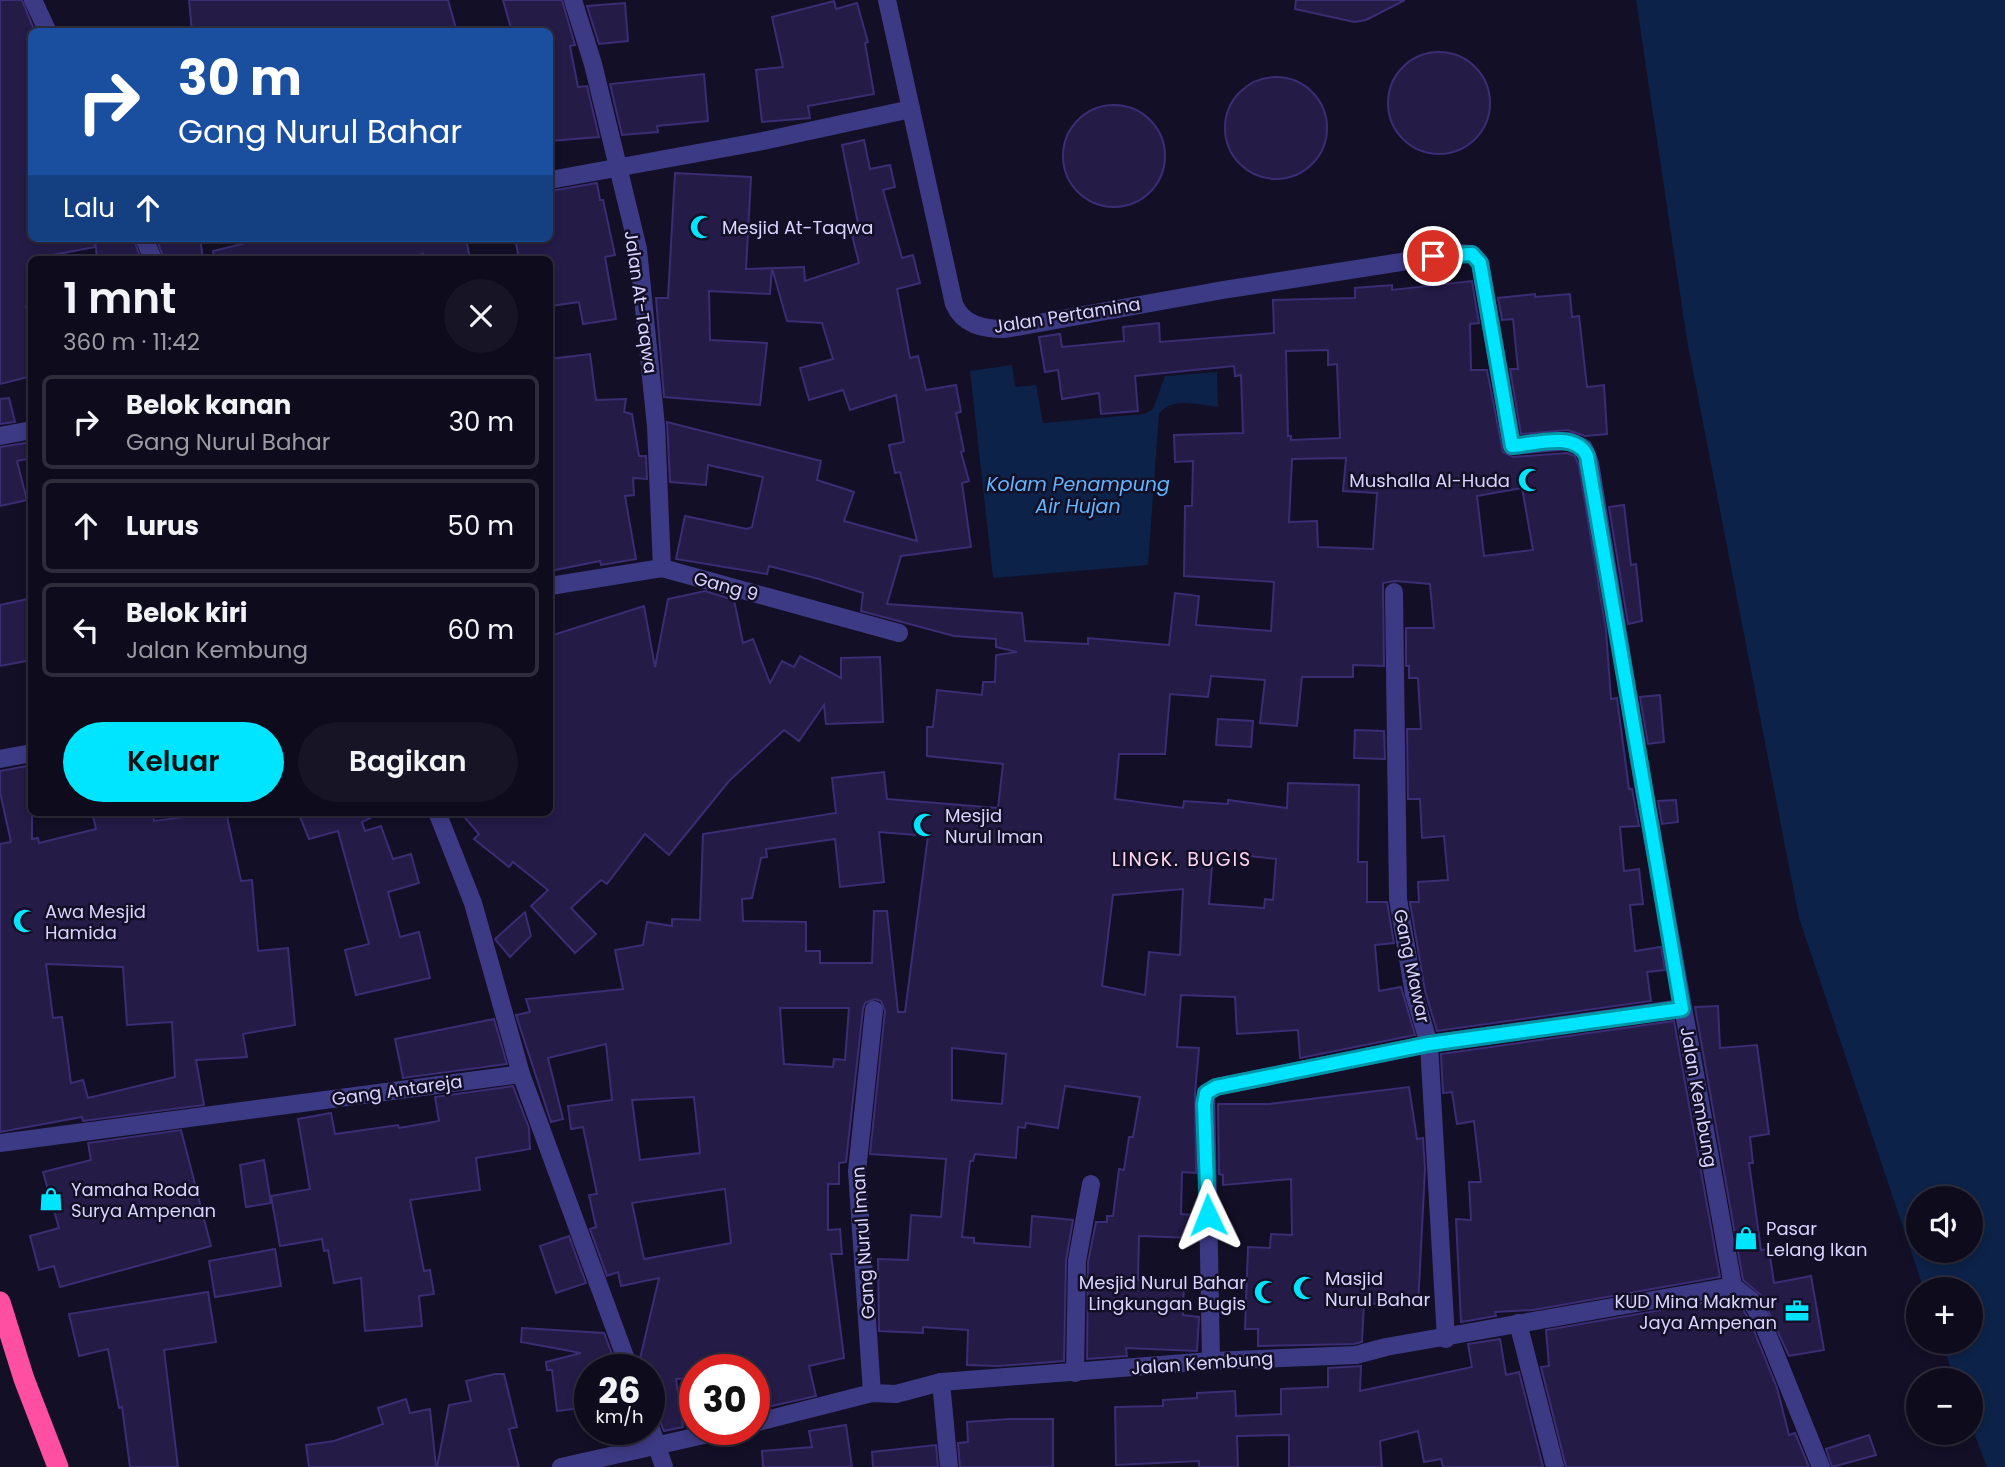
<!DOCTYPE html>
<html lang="id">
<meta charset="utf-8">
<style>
body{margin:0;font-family:Poppins,sans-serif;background:#171425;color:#f1f3f6;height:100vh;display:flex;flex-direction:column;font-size:26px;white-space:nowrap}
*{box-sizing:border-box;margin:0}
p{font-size:23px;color:#9b9ba3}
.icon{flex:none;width:38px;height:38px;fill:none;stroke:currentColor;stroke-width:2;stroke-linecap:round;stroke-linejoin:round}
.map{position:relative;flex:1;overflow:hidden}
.side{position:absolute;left:28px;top:256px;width:525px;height:560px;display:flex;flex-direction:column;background:#0e0b1c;border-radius:10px;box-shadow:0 4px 10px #0003,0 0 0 2px #2e2b3b}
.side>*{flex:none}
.guide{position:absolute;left:28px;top:28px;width:525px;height:214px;border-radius:10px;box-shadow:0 4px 10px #0003,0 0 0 2px #2e2b3b;background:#1a4fa0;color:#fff;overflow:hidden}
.buttons{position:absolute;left:1906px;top:1186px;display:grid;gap:14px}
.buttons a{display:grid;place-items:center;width:77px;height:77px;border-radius:50%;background:#0e0b1c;box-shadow:0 4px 10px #0003,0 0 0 2px #2e2b3b;font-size:35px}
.speed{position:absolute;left:574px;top:1354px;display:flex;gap:14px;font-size:35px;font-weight:700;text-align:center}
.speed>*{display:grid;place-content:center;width:91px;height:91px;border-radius:50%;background:#0e0b1c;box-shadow:0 4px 10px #0003,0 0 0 2px #2e2b3b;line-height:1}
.speed small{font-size:18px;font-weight:400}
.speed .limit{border:10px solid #d22;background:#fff;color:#111}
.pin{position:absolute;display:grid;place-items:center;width:60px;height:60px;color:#fff;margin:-30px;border:4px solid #fff;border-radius:50%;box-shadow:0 2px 7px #0007}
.me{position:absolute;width:77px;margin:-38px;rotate:358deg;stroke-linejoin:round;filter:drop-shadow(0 0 5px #0008)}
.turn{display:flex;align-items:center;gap:24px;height:147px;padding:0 35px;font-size:32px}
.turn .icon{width:91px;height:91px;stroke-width:2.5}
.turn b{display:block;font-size:49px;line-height:60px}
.then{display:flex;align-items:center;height:66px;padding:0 35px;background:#0003;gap:14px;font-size:26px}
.round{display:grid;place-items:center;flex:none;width:74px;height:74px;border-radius:37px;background:#171425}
.headline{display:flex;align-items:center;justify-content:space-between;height:119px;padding:0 35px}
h1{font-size:42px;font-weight:600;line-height:52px}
.action{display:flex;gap:14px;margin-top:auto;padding:14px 35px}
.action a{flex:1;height:80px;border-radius:42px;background:#00e5ff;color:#111;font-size:28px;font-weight:600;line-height:80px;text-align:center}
.action a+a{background:#171425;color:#f1f3f6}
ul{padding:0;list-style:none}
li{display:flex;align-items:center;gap:21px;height:94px;margin:0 14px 10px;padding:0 21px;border:4px solid #2e2b3b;border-radius:10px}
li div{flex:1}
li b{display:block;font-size:26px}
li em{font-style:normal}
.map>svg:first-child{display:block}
</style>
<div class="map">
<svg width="2005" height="1467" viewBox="0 0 2005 1467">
<rect width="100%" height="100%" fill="#130f26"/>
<!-- water -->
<g fill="#0c2248" fill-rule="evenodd">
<path d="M1636,0H2005V1467H1987L1971,1425L1970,1381H1955L1942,1342H1970V1290H1924L1799,918L1687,340ZM1918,1199H1970V1251H1918Z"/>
<path d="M1012,365L1015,387L1036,385L1043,423L1144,414L1153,409L1165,376L1217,372L1218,407C1199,405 1171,396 1159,414L1148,565L993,578L970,371Z"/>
</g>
<!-- building -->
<g fill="#241b47" stroke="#3b2d73" stroke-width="2" fill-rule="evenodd">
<polygon points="0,0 22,0 35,32 32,32 32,238 94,238 95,247 32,259 32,304 26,306 32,332 32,376 0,384"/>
<polygon points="189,0 448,0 457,32 192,32"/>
<polygon points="503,0 562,0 575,45 570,46 578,87 587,86 599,137 550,141 550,32 512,32"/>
<polygon points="1296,0 1405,0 1366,20 1354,22 1295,9"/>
<polygon points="834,1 836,9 857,3 868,42 865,43 874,94 808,106 810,118 762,122 756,70 783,67 772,17"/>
<polygon points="625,3 628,41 599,44 587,6"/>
<circle cx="1439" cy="103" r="51"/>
<polygon points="704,74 708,121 657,126 658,132 622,135 610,84"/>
<circle cx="1276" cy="128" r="51"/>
<circle cx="1114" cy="156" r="51"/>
<path d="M864,140L870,169L890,165L895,187L883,190L902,258L913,255L920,283L897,289L910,358L918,356L926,390L956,385L961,412L956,413L964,451L961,452L969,481L962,483L971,547L901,556L887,604L1022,613L1025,641L1088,644V638L1169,645L1175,593L1199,596L1196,625L1271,631L1274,582L1184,576L1185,506H1192L1193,461L1175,462L1174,435L1243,433L1241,375L1235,376L1234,366L1135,376L1138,411L1101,414L1099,393L1062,399L1058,370L1045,372L1039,337L1060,334L1062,347L1124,341L1123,327L1159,323L1160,342L1274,333L1273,300L1355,298V288L1392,285V290L1472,281L1479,323L1470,324L1471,370H1487L1503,452L1513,457L1567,453L1575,456L1579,466L1606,630L1611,699L1617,698L1629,789H1632L1639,826L1620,827L1624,871L1639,869L1643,904L1630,905L1635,951L1661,947L1665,970L1647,972L1651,1001L1437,1031L1425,991L1410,902H1419L1418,882L1448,880L1444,836L1422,838L1420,799H1408L1407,729H1421L1418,678H1409V666H1406V628H1434L1430,584L1395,581L1383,583L1384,666L1353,665V677H1302L1297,726L1260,723L1265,680L1211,676L1208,697L1170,694L1165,754H1119L1115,799L1183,808L1184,801L1228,804V800L1287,808L1288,783L1359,785L1358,862H1367V902H1387L1394,943L1375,945L1379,991L1401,987L1415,1035L1300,1058L1298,1030L1237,1034L1235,997L1181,995L1177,1047L1199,1048L1195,1093L1196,1173L1182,1172L1181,1214L1194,1215L1193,1238L1139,1236L1138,1280L1184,1282L1183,1315L1199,1317L1197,1351L1126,1348L1127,1356L1087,1359L1088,1262L1096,1222H1107V1216H1113L1119,1169L1124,1170L1129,1137H1133L1140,1097L1065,1086L1058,1128L1026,1123L1025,1128L1018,1127L1016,1158L975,1154L973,1161H970L962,1237L974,1238V1243L1030,1247L1032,1216L1073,1220L1066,1261L1064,1361L998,1366L967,1365L968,1330L923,1327V1333L879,1331L878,1259L908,1260L911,1215L941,1217L946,1159L870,1154L885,1011L881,1001L875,999L865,1003L863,1009L846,1162L839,1163V1184H828V1230L840,1229L842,1254H831L844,1358L809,1366L816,1396L754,1410V1370H695V1378L676,1379L683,1427L664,1431L657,1415L649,1412V1370H641L639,1363L659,1278L621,1286L618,1272L607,1276L590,1229L596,1227L589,1195L597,1194L583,1127L571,1129L568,1106L612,1100L606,1044L548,1058L563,1119L551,1122L516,1015L530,1012L526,999L623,989L615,950L643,945L647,922L672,926V919L700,920L703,834L836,813L832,778L884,772L887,799L998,808L1003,764L927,756V727H933L937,690L982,695L983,682H995L996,655L1017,652L996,647V639L954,636L861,611L863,593L819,579L769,566L767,574L676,559L685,516L747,529L752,527L763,477L708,465L706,485L670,482L667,422L821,461L817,480L854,492L844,521L917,541L900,472L895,473L889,445L904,442L896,395L850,410L843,390L809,400L800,368L833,359L822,323L787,321L772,268L770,294L709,291L710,340L767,343L760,405L664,397L656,298H668L675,173L751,177L746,269L804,267L805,281L859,263L852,235L860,233L842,145ZM1328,350V365L1337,364L1340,438L1291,440V436H1288L1286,351ZM1346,458L1343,491L1377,493L1373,549L1318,547L1317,521L1289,522L1292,459ZM1522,488L1533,550L1484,556L1477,496ZM879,832L928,836L905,1012H898L887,911H874L872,963H820V951H806V922L743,921L742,899L752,898L761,858L767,857L766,849L835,839L840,887L884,882ZM1213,852L1276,859L1273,900L1265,899L1264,908L1209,904ZM1183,889L1180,955L1149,952L1145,995L1102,986L1113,895ZM780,1008H849L845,1060L834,1059L833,1067L784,1064ZM952,1048L1006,1054L1002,1104L952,1100ZM694,1097L700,1153L640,1160L632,1100ZM725,1189L731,1243L644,1259L632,1203Z"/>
<polygon points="597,183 600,200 603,200 615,255 605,257 616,319 583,324 579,302 550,306 550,259 519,259 515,238 550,238 550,191"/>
<polygon points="95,238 133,238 141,259 97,259"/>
<polygon points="156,238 200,238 203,259 164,259"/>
<polygon points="266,238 466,238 470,259 424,259 423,254 400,259 214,259 213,251"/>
<polygon points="1535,294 1535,297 1570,294 1572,317 1579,316 1587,387 1604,385 1607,434 1585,436 1568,430 1521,434 1510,369 1518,369 1513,319 1502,320 1498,298"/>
<polygon points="590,354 596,400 626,399 624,412 632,414 639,456 646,456 647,479 633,478 634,495 625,496 636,559 601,565 600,561 550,571 550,359"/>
<polygon points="9,398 15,422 0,424 0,399"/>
<polygon points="32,442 32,458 17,461 27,500 0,506 0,447"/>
<polygon points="1624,505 1631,565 1636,564 1642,621 1628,624 1609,507"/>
<polygon points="705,591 734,600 743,643 753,639 770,683 782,661 794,667 800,656 841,678 841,658 880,657 883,722 826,724 824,705 799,741 784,730 729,781 669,855 645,834 607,884 601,880 571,908 596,934 575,953 531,906 548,890 513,862 509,867 474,839 479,834 460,812 550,812 550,636 644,606 655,667 668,599"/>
<polygon points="32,598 32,660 0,666 0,605"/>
<polygon points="1660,695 1664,742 1648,744 1640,697"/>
<polygon points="1218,719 1253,721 1251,747 1216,745"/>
<polygon points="1355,730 1384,731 1385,759 1354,758"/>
<path d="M32,765V839L38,838L39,843L96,829L92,812H153L154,821L226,812L241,881L252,880L258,951L288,948L295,1025L243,1034L247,1057L196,1060L204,1105L83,1121L82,1117L0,1132V844L11,842L0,792V771ZM46,964L123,967L127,1025L172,1022L175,1077L88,1098L83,1080L71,1083L62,1017L53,1018Z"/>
<polygon points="1676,800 1678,822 1662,824 1658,801"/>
<polygon points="298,812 383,812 362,822 365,831 381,826 393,859 411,854 419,883 388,892 400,937 419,932 430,978 356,995 345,950 369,944 338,831 309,839"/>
<polygon points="525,912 531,936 510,957 495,939"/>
<polygon points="1718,1006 1720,1048 1757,1045 1769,1134 1750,1137 1753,1163 1749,1163 1761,1250 1769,1249 1774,1283 1811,1276 1824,1350 1789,1356 1761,1295 1743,1280 1695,1007"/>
<polygon points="494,1019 507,1064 403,1078 395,1039"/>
<polygon points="1674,1021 1720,1277 1533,1310 1495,1312 1496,1316 1461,1322 1456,1219 1471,1220 1469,1182 1481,1182 1474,1121 1457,1124 1452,1092 1443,1093 1441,1054"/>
<polygon points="513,1086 529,1128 530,1149 476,1158 480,1190 410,1200 424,1271 430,1270 434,1294 419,1296 422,1326 365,1331 361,1278 334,1283 328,1250 324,1251 322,1239 280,1246 271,1196 310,1189 298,1119 331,1113 335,1134 398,1125 399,1128 439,1121 435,1097"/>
<polygon points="1409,1087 1417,1139 1423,1138 1425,1169 1418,1306 1364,1303 1362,1342 1354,1344 1258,1346 1258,1329 1245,1329 1248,1247 1270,1248 1271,1234 1292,1235 1291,1179 1223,1185 1223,1175 1219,1174 1218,1104 1269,1104"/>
<polygon points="181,1130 211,1246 60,1287 54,1266 39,1270 30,1236 59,1228 43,1172 91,1160 88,1143"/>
<polygon points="264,1160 271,1203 246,1207 240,1165"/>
<polygon points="569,1236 586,1283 556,1293 540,1246"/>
<polygon points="275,1249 281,1286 215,1297 209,1261"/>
<polygon points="208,1292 216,1342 164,1350 178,1467 130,1467 122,1407 119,1408 108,1349 79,1356 69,1314"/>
<polygon points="1730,1298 1742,1307 1752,1326 1777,1388 1789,1435 1795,1433 1809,1467 1566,1467 1541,1367 1549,1366 1546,1330"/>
<polygon points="522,1328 604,1333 618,1370 590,1370 590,1407 557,1411 552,1370 547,1370 546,1362 581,1353 521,1342"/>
<polygon points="1500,1339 1506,1375 1519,1372 1543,1467 1443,1467 1441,1459 1424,1462 1418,1431 1380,1441 1382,1467 1289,1467 1289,1435 1237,1436 1238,1467 1199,1467 1199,1461 1116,1465 1115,1407 1163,1406 1163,1400 1197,1398 1197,1393 1235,1391 1236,1416 1281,1414 1281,1389 1328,1387 1328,1368 1361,1366 1360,1391 1472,1367 1468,1344"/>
<polygon points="495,1374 504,1374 517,1427 509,1429 519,1467 437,1467 449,1405 471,1401 466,1381"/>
<polygon points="406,1399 410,1413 430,1409 436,1467 309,1467 306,1445 334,1441 383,1424 378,1408"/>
<polygon points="1009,1419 1053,1419 1053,1467 960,1467 958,1443 968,1442 967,1422"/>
<polygon points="846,1425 852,1467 763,1467 762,1451 812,1447 809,1431"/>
<polygon points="1869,1435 1876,1455 1832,1467 1826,1449"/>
<polygon points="936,1445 938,1467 873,1467 872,1452"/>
</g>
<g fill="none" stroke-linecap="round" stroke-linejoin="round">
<!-- minor -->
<g stroke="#3d3a85" stroke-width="18">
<polyline points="33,0 48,32"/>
<polyline points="573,0 593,64 638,249 656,426 662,568"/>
<path d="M887,0L954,304C963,325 983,329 1005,329L1223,290L1458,253L1472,254L1480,263L1512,446L1569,441L1584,448L1590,463L1643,784L1733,1286L1751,1300L1762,1321L1821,1467"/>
<polyline points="550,180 763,141 911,109"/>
<polyline points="144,238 153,259"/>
<polyline points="0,436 32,430"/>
<polyline points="550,586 662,568 899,633"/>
<polyline points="1394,592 1398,899 1414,994 1429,1044 1446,1339"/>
<polyline points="0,759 32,753"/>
<polyline points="437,812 473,903 521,1074 630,1370"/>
<polyline points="0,1143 521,1074"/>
<polyline points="1518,1323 1555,1467"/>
<polyline points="1211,1361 1206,1093 1216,1087 1429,1044 1682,1008"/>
<polyline points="1075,1373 1077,1261 1091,1184"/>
<polyline points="941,1382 949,1467"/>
<polyline points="872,1393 857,1171 874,1010"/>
<polyline points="649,1423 664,1467"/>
<polyline points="754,1423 872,1393 896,1394 941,1382 1211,1361 1356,1355 1386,1347 1733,1286"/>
<polyline points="561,1467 726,1430"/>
</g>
<!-- highway -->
<polyline stroke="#ff4fa3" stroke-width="21" points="0,1302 24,1379 58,1467"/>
</g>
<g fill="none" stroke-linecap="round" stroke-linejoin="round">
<!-- route casing -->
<g stroke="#0095a6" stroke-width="18">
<path id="route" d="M1208,1215L1204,1104L1206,1093L1216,1087L1429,1044L1682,1009L1587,456C1576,431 1534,444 1512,446L1480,263L1472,254L1433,256"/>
</g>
<!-- route -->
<use href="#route" stroke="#00e5ff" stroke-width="12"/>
</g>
<!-- icons -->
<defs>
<g id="mosque-bare" transform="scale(1.89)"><path d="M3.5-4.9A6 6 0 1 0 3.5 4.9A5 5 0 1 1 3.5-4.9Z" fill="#00e5ff" stroke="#130f26" stroke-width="2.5" paint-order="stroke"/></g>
<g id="shop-bare" transform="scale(1.89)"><path d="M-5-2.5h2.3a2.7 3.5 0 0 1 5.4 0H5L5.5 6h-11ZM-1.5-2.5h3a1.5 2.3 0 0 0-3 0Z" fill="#00e5ff" stroke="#130f26" stroke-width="2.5" paint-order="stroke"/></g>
<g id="office-bare" transform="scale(1.89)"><path d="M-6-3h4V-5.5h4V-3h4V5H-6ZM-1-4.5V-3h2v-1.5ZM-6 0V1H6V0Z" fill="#00e5ff" stroke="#130f26" stroke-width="2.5" paint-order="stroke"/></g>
</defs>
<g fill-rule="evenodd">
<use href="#mosque-bare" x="702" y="227"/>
<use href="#mosque-bare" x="1530" y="480"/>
<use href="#mosque-bare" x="925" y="825"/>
<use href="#mosque-bare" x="25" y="921"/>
<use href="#shop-bare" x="51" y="1199"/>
<use href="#shop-bare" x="1746" y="1238"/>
<use href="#mosque-bare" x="1305" y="1288"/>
<use href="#mosque-bare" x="1266" y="1292"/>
<use href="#office-bare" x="1797" y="1311"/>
</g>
<g text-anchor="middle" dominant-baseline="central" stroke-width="5" stroke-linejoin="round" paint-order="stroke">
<!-- poi labels -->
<g font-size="18" fill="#d9d4ff" stroke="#130f26" text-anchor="start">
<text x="722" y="227">Mesjid At-Taqwa</text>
<text x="1510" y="480" text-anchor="end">Mushalla Al-Huda</text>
<text x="945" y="815">Mesjid<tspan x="945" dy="21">Nurul Iman</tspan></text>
<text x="45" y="911">Awa Mesjid<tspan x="45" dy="21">Hamida</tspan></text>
<text x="71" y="1189">Yamaha Roda<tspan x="71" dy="21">Surya Ampenan</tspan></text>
<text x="1766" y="1228">Pasar<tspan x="1766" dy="21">Lelang Ikan</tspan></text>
<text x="1325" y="1278">Masjid<tspan x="1325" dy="21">Nurul Bahar</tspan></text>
<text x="1246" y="1282" text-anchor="end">Mesjid Nurul Bahar<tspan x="1246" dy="21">Lingkungan Bugis</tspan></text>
<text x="1777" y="1301" text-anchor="end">KUD Mina Makmur<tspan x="1777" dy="21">Jaya Ampenan</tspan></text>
</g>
<!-- street labels -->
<g font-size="18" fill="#d9d4ff" stroke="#130f26">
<text transform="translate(641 302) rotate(82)">Jalan At-Taqwa</text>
<text transform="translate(1067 315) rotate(-9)">Jalan Pertamina</text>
<text transform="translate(726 586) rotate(15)">Gang 9</text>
<text transform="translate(1412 966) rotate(78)">Gang Mawar</text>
<text transform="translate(397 1090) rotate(-8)">Gang Antareja</text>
<text transform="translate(1699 1097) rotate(80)">Jalan Kembung</text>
<text transform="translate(863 1243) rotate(-94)">Gang Nurul Iman</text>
<text transform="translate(1202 1363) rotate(-4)">Jalan Kembung</text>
</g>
<!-- water labels -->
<g font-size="19" font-style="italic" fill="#62b6ff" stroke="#130f26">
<text x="1078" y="484">Kolam Penampung<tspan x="1078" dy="22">Air Hujan</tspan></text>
</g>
<!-- neighbourhood labels -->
<g font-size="19" letter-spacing="2" fill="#ffd6f0" stroke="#130f26">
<text x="1182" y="859">LINGK. BUGIS</text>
</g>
</g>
</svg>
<div class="buttons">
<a><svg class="icon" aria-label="sound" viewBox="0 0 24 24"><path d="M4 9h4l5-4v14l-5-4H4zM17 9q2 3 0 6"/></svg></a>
<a>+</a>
<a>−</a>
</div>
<div class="speed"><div>26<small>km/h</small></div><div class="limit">30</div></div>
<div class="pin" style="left:1433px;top:256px;background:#d93025"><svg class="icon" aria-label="arrive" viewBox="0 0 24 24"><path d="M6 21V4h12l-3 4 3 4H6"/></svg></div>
<svg class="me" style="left:1208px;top:1215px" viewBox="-20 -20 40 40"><path d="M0-17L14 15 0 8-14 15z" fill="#00e5ff" stroke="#fff" stroke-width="4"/></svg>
<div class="guide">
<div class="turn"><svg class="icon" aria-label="right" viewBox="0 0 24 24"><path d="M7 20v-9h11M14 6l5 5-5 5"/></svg><div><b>30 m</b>Gang Nurul Bahar</div></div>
<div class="then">Lalu<svg class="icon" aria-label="ahead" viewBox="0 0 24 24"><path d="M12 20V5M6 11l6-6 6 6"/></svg></div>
</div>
<section class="side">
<div class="headline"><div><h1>1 mnt</h1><p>360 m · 11:42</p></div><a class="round"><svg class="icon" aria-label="close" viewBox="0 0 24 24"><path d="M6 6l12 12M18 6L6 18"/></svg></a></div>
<ul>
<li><svg class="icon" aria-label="right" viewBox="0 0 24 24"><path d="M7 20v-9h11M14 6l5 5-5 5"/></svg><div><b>Belok kanan</b><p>Gang Nurul Bahar</p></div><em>30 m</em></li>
<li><svg class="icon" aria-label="ahead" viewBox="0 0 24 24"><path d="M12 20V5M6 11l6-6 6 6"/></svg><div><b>Lurus</b></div><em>50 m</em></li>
<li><svg class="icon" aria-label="left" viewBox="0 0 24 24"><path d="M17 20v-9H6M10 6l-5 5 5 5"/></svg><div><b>Belok kiri</b><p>Jalan Kembung</p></div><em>60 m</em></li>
</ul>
<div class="action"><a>Keluar</a><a>Bagikan</a></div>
</section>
</div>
